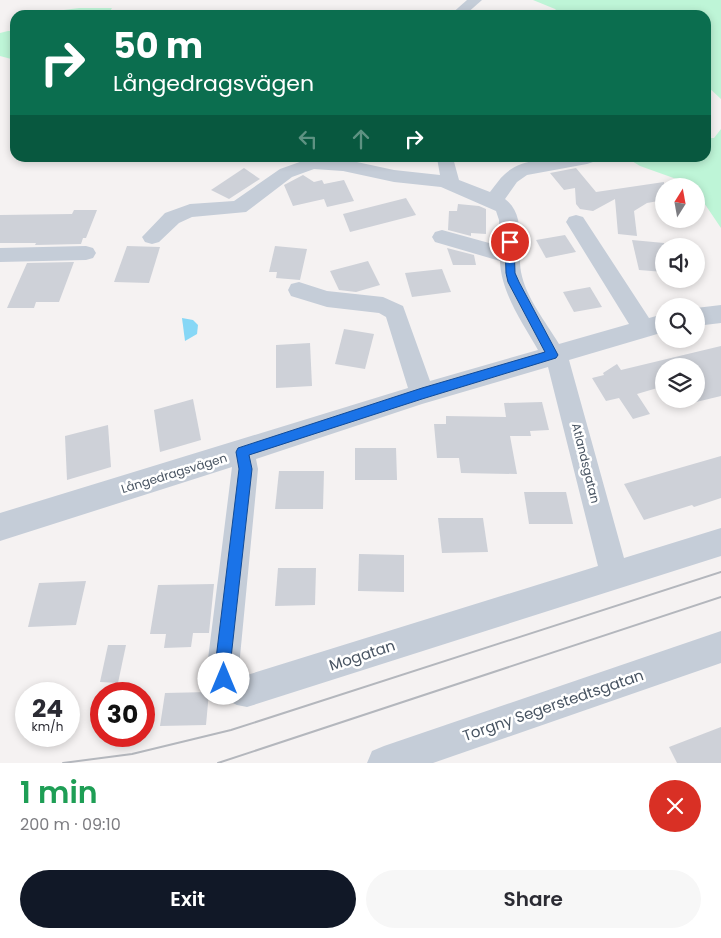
<!DOCTYPE html>
<meta charset="utf-8">
<style>
body{margin:0;font-family:Poppins,sans-serif;background:#f7f7f7;color:#2b2b33;height:100vh;display:flex;flex-direction:column;font-size:19px;white-space:nowrap}
*{box-sizing:border-box;margin:0}
p{font-size:16px;color:#7c7c81}
.icon{flex:none;width:28px;height:28px;fill:none;stroke:currentColor;stroke-width:2;stroke-linecap:round;stroke-linejoin:round}
.map{position:relative;height:763px;overflow:hidden}
.panel{display:flex;flex-direction:column;background:#fff;flex:1}
.panel>*{flex:none}
.banner{position:absolute;left:10px;top:10px;width:701px;height:152px;border-radius:15px;box-shadow:0 2px 8px #0003;background:#0b6e4f;color:#fff;overflow:hidden}
.needle{width:32px;rotate:11deg}
.buttons{position:absolute;left:655px;top:178px;display:grid;gap:10px}
.buttons a{display:grid;place-items:center;width:50px;height:50px;border-radius:50%;background:#fff;box-shadow:0 2px 8px #0003;font-size:25px}
.speed{position:absolute;left:15px;top:682px;display:flex;gap:10px;font-size:25px;font-weight:700;text-align:center}
.speed>*{display:grid;place-content:center;width:65px;height:65px;border-radius:50%;background:#fff;box-shadow:0 2px 8px #0003;line-height:1}
.speed small{font-size:12px;font-weight:400}
.speed .limit{border:8px solid #d22;background:#fff;color:#111}
.pin{position:absolute;display:grid;place-items:center;width:42px;height:42px;color:#fff;margin:-21px;border:2px solid #fff;border-radius:50%;box-shadow:0 1px 5px #0007}
.me{position:absolute;width:55px;margin:-28px;rotate:0deg;stroke-linejoin:round;filter:drop-shadow(0 0 4px #0008)}
.turn{display:flex;align-items:center;gap:18px;height:105px;padding:0 20px;font-size:22px}
.turn .icon{width:65px;height:65px;stroke-width:2.5}
.turn b{display:block;font-size:35px;line-height:42px}
.lanes{display:flex;align-items:center;height:48px;padding:0 20px;background:#0003;justify-content:center;gap:25px;direction:ltr}
.lanes .off{opacity:.35}
.round{display:grid;place-items:center;flex:none;width:52px;height:52px;border-radius:26px;background:#f7f7f7}
.headline{display:flex;align-items:center;justify-content:space-between;height:85px;padding:0 20px}
h1{font-size:30px;font-weight:600;line-height:38px;color:#1e9e55}
.button{display:flex;gap:10px;margin-top:auto;padding:10px 20px}
.button a{flex:1;height:58px;border-radius:30px;background:#111827;color:#fff;font-size:20px;font-weight:600;line-height:58px;text-align:center}
.button a+a{background:#f7f7f7;color:#2b2b33}
.map>svg:first-child{display:block}
</style>
<div class="map">
<svg width="721" height="763" viewBox="0 0 721 763">
<rect width="100%" height="100%" fill="#f5f2f2"/>
<!-- green -->
<g fill="#bef5d7">
<polygon points="533,0 721,0 721,99 706,85 706,15 561,15 555,9"/>
<polygon points="79,8 112,8 109,13 48,15 64,10"/>
<polygon points="8,31 15,31 15,60 0,56 0,33"/>
<polygon points="721,129 721,228 696,191 696,186 640,166 627,158 706,158 706,138 714,138"/>
</g>
<!-- water -->
<polygon fill="#87d7f6" points="182,318 193,320 198,325 197,334 185,341"/>
<!-- building -->
<g fill="#ced1d8">
<polygon points="244,168 260,179 229,199 211,190"/>
<polygon points="576,168 596,192 664,182 664,200 647,203 634,211 637,236 618,234 615,199 593,211 580,209 576,204 575,188 564,190 550,173"/>
<polygon points="303,175 314,182 322,180 324,184 344,180 354,201 327,207 324,199 293,206 284,185"/>
<polygon points="406,198 416,215 350,232 343,214"/>
<polygon points="458,204 479,206 486,209 486,234 471,233 471,236 448,230 449,211 457,211"/>
<polygon points="74,210 97,210 86,238 83,238 81,244 35,245 36,243 0,243 0,215 72,214"/>
<polygon points="565,235 576,252 546,258 536,240"/>
<polygon points="632,240 664,243 664,272 639,270"/>
<polygon points="127,246 160,247 149,283 114,282"/>
<polygon points="275,246 307,249 300,280 276,278 277,272 269,272"/>
<polygon points="447,248 474,255 476,265 453,265"/>
<polygon points="368,261 380,285 356,292 339,290 330,271"/>
<polygon points="74,262 59,302 36,302 34,308 7,308 27,263"/>
<polygon points="442,269 451,292 412,297 405,273"/>
<polygon points="590,287 602,307 574,312 563,292"/>
<polygon points="344,329 374,334 365,369 335,364"/>
<polygon points="310,343 312,386 276,388 276,345"/>
<polygon points="721,346 721,396 692,403 690,399 696,399 696,366 664,366 664,386 637,394 650,414 633,419 619,398 606,401 592,378 604,375 603,373 617,364 621,370"/>
<polygon points="193,399 201,440 160,452 154,410"/>
<polygon points="542,402 549,430 530,431 531,436 510,436 517,474 461,473 459,458 437,458 434,424 446,424 446,416 506,417 504,403"/>
<polygon points="108,425 111,467 67,480 65,436"/>
<polygon points="355,448 396,448 397,480 355,480"/>
<polygon points="721,456 721,498 694,507 692,505 644,520 624,484"/>
<polygon points="279,471 324,471 323,509 275,509"/>
<polygon points="524,492 566,492 573,524 529,524"/>
<polygon points="438,518 483,518 488,552 442,553"/>
<polygon points="359,554 404,555 404,592 358,591"/>
<polygon points="278,568 316,568 315,605 275,606"/>
<polygon points="86,581 76,625 28,627 39,583"/>
<polygon points="214,584 209,633 193,633 191,647 164,648 166,634 150,634 158,585"/>
<polygon points="108,645 126,645 118,683 100,682"/>
<polygon points="209,692 206,725 160,726 165,693"/>
<polygon points="721,727 721,763 677,763 669,747"/>
</g>
<g fill="none" stroke-linecap="round" stroke-linejoin="round">
<!-- minor -->
<g fill="#c5cdd8" fill-rule="evenodd">
<polygon points="467,0 482,0 465,15 450,15"/>
<path d="M311,158L343,159L394,170L440,175L437,158H453L459,180L490,192C495,186 499,179 505,174C524,155 570,158 595,158L593,162L587,164L527,175L517,182L505,199C527,215 517,249 521,272C526,298 546,322 559,344L629,324L566,222L569,217L576,215L583,217L649,318L664,314V332L569,360L624,558L721,528V556L247,707L237,705L218,696L207,667L232,467L0,541V513L408,388L386,317L379,313L327,307L291,296L288,290L291,284L299,282L327,291L383,297L403,306L430,381L538,350C523,323 501,293 500,261L435,242L432,237L435,232L442,230L500,246L499,220L496,211L441,187L394,182L343,171L314,169L292,177L246,212L192,217L179,223L159,242L152,244L145,242L142,237L165,213L190,204L234,201L280,169ZM548,367L598,566L247,675L241,673L239,667L258,469L256,459L422,404Z"/>
<polygon points="86,246 93,248 96,253 93,258 86,260 0,262 0,248"/>
<polygon points="721,305 721,323 696,326 696,308"/>
<polygon points="721,631 721,663 433,763 367,763 372,751 384,746"/>
</g>
<!-- tram -->
<g stroke="#b4b7bd" stroke-width="2">
<polyline points="63,763 132,754 231,730 721,572"/>
<polyline points="218,763 721,597"/>
</g>
</g>
<!-- route -->
<polygon fill="#1a73e8" stroke="#114b97" points="510,239 514,242 515,273 519,282 558,355 556,358 422,399 249,455 252,469 230,667 232,679 230,684 224,686 219,684 215,667 239,469 236,452 238,448 422,388 545,352 508,282 506,273 505,242"/>
<g text-anchor="middle" dominant-baseline="central" stroke-width="5" stroke-linejoin="round" paint-order="stroke">
<!-- street labels -->
<g font-size="12" fill="#485462" stroke="#fff">
<text transform="translate(586 463) rotate(76)">Atlandsgatan</text>
<text transform="translate(174 473) rotate(-17)">Långedragsvägen</text>
</g>
<!-- near-street labels -->
<g font-size="15" fill="#485462" stroke="#fff">
<text transform="translate(362 655) rotate(-18)">Mogatan</text>
<text transform="translate(553 705) rotate(-19)">Torgny Segerstedtsgatan</text>
</g>
</g>
</svg>
<div class="buttons">
<a><svg class="needle" viewBox="-14 -14 28 28"><path d="M0-13l5 13h-10z" fill="#e53935"/><path d="M0 13l5-13h-10z" fill="#7c7c81"/></svg></a>
<a><svg class="icon" aria-label="sound" viewBox="0 0 24 24"><path d="M4 9h4l5-4v14l-5-4H4zM17 9q2 3 0 6"/></svg></a>
<a><svg class="icon" aria-label="search" viewBox="0 0 24 24"><circle cx="10" cy="10" r="6"/><path d="M15 15l6 6"/></svg></a>
<a><svg class="icon" aria-label="layers" viewBox="0 0 24 24"><path d="M12 4l9 5-9 5-9-5zM3 14l9 5 9-5"/></svg></a>
</div>
<div class="speed"><div>24<small>km/h</small></div><div class="limit">30</div></div>
<div class="pin" style="left:510px;top:242px;background:#d93025"><svg class="icon" aria-label="arrive" viewBox="0 0 24 24"><path d="M6 21V4h12l-3 4 3 4H6"/></svg></div>
<svg class="me" style="left:224px;top:679px" viewBox="-20 -20 40 40"><circle r="19" fill="#fff"/><path d="M0-13L10 11 0 6-10 11z" fill="#1a73e8"/></svg>
<div class="banner">
<div class="turn"><svg class="icon" aria-label="right" viewBox="0 0 24 24"><path d="M7 20v-9h11M14 6l5 5-5 5"/></svg><div><b>50 m</b>Långedragsvägen</div></div>
<div class="lanes"><svg class="icon off" aria-label="left" viewBox="0 0 24 24"><path d="M17 20v-9H6M10 6l-5 5 5 5"/></svg><svg class="icon off" aria-label="ahead" viewBox="0 0 24 24"><path d="M12 20V5M6 11l6-6 6 6"/></svg><svg class="icon" aria-label="right" viewBox="0 0 24 24"><path d="M7 20v-9h11M14 6l5 5-5 5"/></svg></div>
</div>
</div>
<section class="panel">
<div class="headline"><div><h1>1 min</h1><p>200 m · 09:10</p></div><a class="round" style="background:#d93025;color:#fff"><svg class="icon" aria-label="close" viewBox="0 0 24 24"><path d="M6 6l12 12M18 6L6 18"/></svg></a></div>
<div class="button"><a>Exit</a><a>Share</a></div>
</section>
